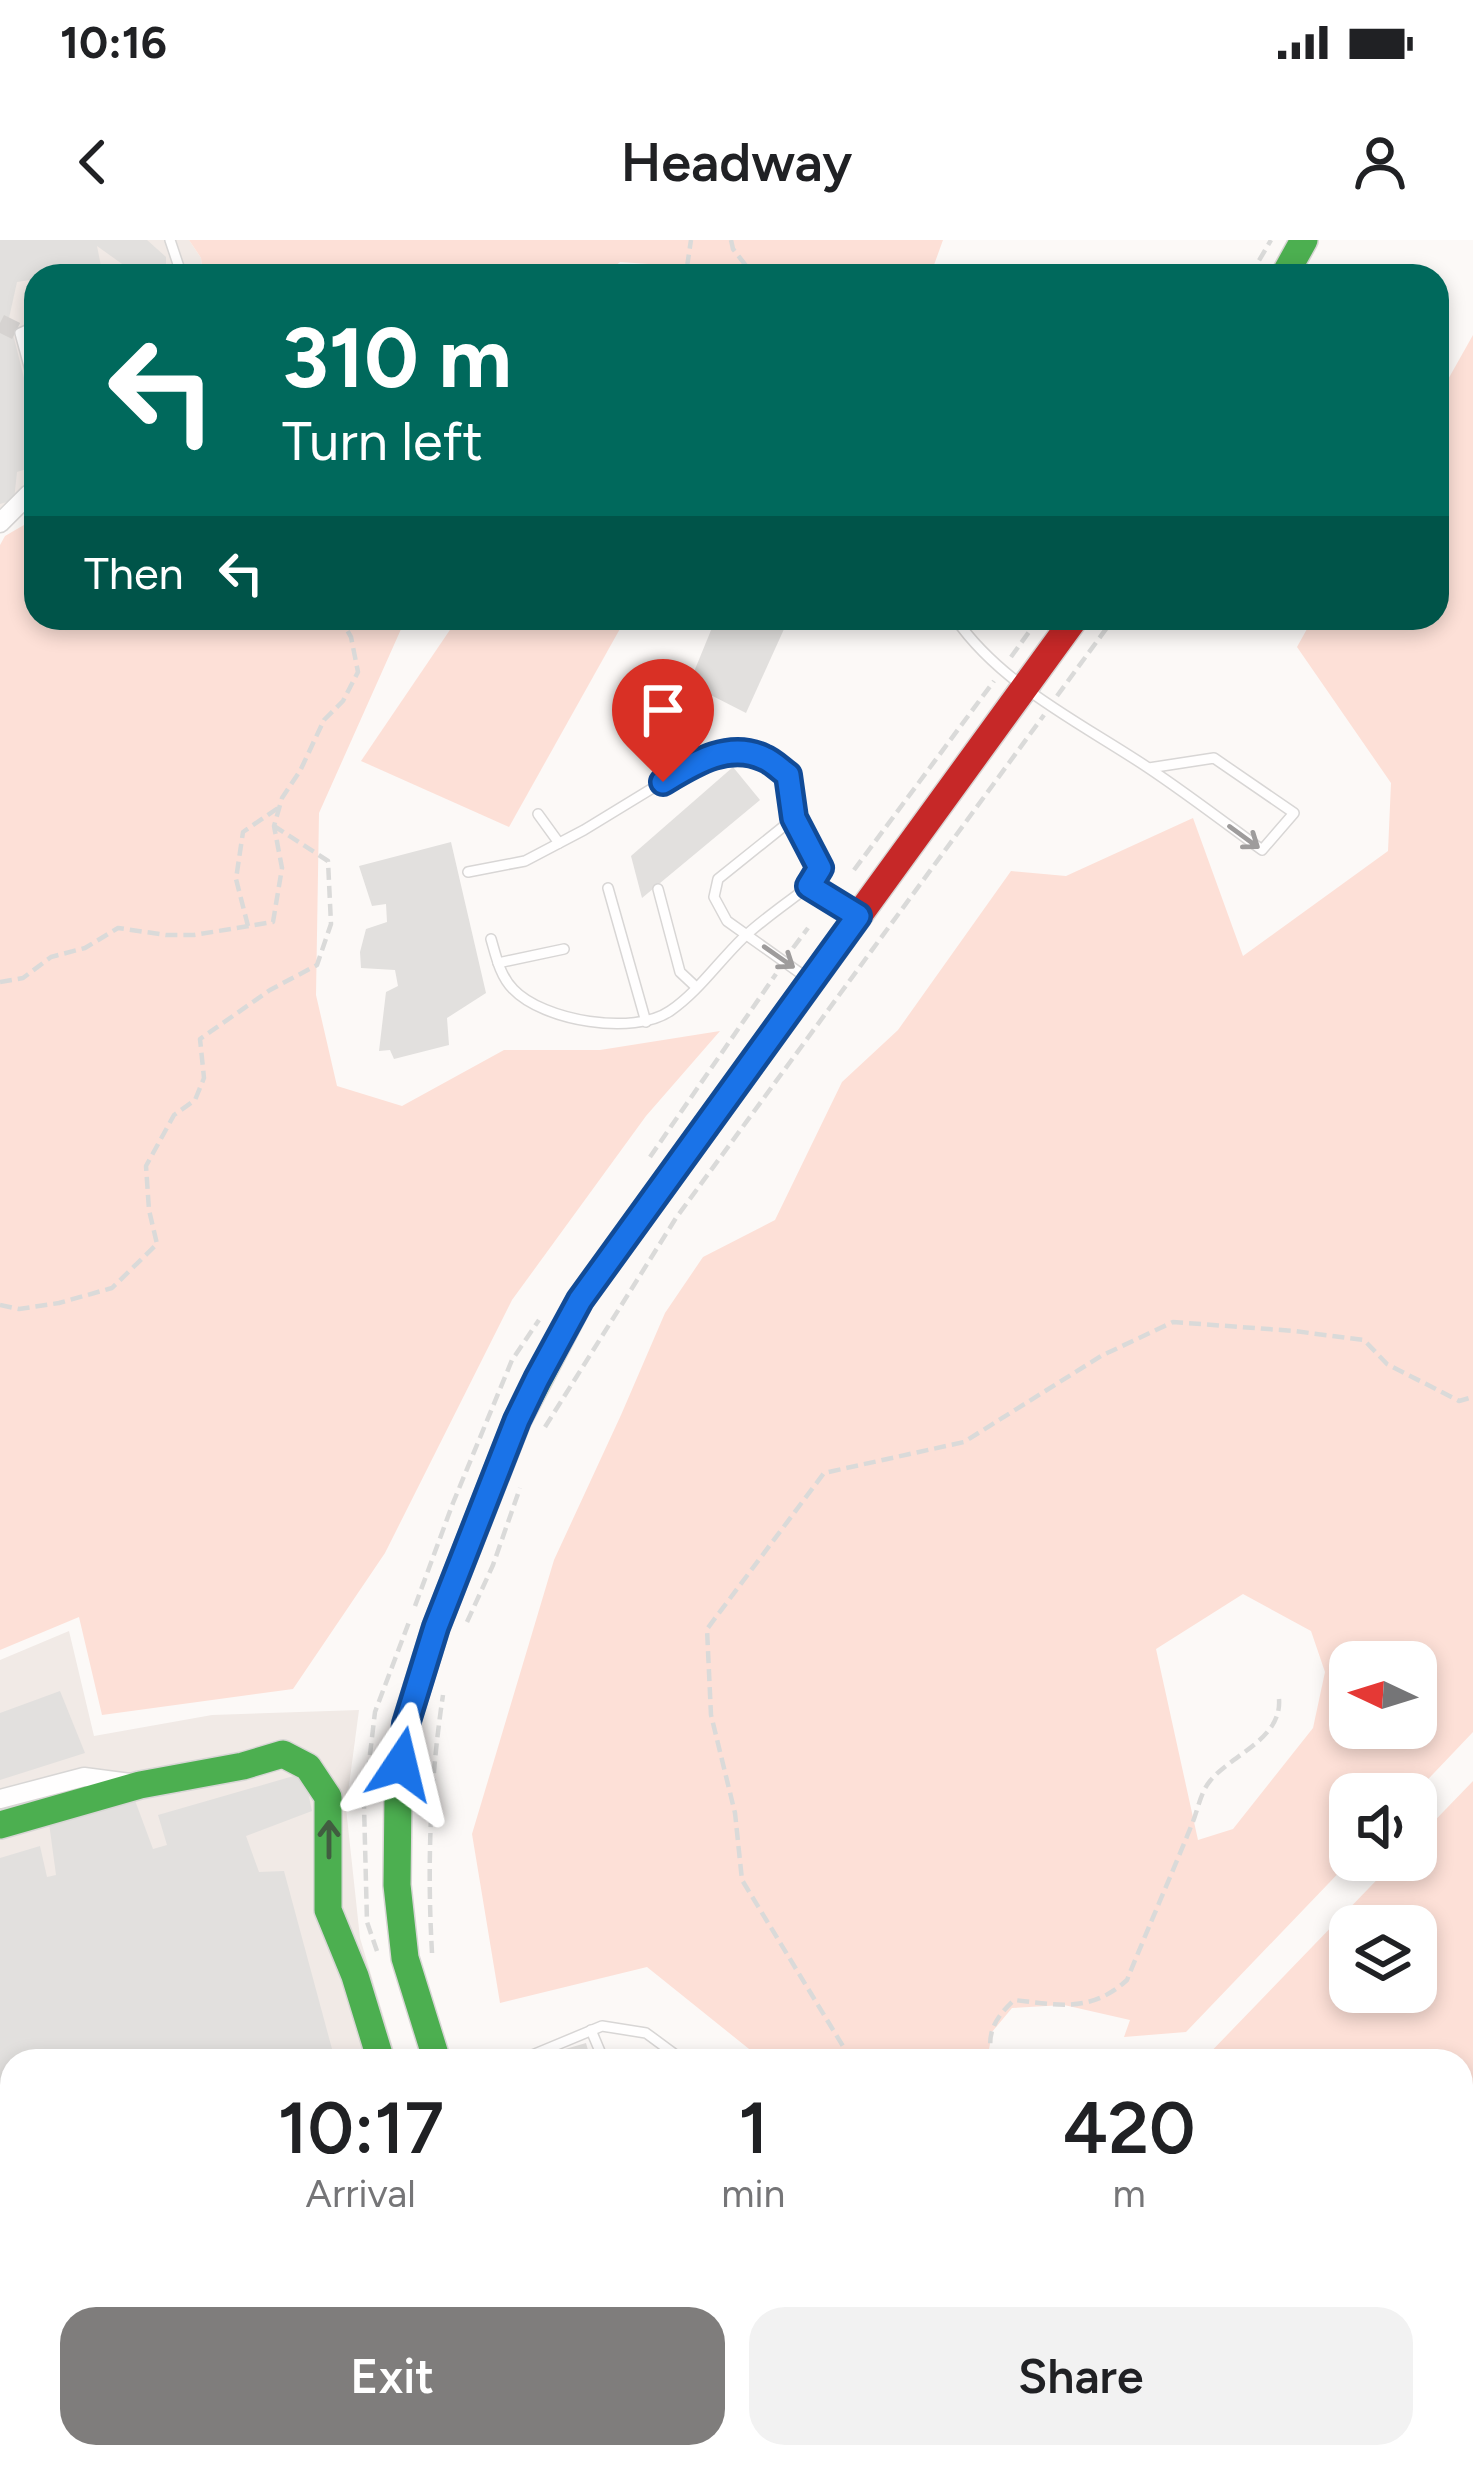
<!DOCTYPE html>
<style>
body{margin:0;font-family:Figtree,sans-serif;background:#f2f2f2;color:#202124;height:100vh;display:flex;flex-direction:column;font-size:45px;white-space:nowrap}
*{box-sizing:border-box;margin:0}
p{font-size:39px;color:#757577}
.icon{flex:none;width:66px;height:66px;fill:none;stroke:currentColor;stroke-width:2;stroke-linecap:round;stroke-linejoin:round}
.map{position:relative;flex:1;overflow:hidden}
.sheet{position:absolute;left:0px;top:1809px;width:1473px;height:420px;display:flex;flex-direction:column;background:#fff;border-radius:36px 36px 0 0;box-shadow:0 6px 18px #0003}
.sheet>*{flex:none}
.guide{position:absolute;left:24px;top:24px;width:1425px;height:366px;border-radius:36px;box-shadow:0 6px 18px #0003;background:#00695c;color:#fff;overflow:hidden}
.needle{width:78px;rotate:274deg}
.tools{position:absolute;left:1329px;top:1401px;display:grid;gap:24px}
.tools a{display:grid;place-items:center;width:108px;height:108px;border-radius:24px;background:#fff;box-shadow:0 6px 18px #0003;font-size:60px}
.pin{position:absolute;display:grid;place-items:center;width:102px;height:102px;color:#fff;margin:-123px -51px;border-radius:50% 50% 50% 0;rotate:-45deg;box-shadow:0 0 12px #0007}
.pin .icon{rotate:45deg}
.me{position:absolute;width:132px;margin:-66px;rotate:10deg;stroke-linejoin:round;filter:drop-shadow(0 0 9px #0008)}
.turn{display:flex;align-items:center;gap:42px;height:252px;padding:0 60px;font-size:54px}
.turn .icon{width:156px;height:156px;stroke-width:2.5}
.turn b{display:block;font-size:84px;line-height:102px}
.then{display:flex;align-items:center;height:114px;padding:0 60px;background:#0003;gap:24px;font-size:45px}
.eta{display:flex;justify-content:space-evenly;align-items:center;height:204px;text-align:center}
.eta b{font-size:72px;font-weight:600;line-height:84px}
.action{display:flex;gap:24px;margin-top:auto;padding:24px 60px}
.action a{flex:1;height:138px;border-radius:36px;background:#7f7d7c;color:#fff;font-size:48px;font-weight:600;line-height:138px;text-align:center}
.action a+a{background:#f2f2f2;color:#202124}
.status{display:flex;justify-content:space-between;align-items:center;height:84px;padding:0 60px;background:#fff;direction:ltr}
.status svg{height:33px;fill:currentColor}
header{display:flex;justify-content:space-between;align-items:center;height:156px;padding:0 60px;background:#fff;font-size:54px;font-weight:600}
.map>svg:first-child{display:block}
</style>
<div class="status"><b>10:16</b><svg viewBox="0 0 49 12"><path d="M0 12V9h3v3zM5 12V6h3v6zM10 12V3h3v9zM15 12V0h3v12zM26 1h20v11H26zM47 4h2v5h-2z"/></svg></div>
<header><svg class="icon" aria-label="back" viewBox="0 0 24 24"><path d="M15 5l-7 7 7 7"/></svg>Headway<svg class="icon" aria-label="person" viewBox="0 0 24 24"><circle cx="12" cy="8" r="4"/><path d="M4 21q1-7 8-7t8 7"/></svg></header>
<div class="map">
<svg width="1473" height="2229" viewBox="0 0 1473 2229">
<rect width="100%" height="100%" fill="#fcf9f7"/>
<!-- built -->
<g fill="#f1eae6">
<polygon points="0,0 189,0 201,18 203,36 36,36 36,258 0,276"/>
<polygon points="69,1391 94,1496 212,1475 359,1470 346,1568 360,1698 397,1821 12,1821 12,2217 252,2217 217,2229 0,2229 0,1420"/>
</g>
<!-- green -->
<g fill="#fde0d7" fill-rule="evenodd">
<polygon points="189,0 943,0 930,36 740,36 733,30 620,22 604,36 203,36 201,18"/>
<path d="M1473,95V1492L1414,1554H1350L1351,1620L1186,1792L1124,1797L1130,1780L1064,1765L1012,1768L992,1792L987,1821H764L647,1727L500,1763L472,1594L554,1320L621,1175L665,1073L703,1017L775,980L842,842L898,790L1011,631L1066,636L1193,578L1243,716L1388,611L1391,543L1297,407L1313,378H1437V159ZM1243,1354L1311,1391L1325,1432L1313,1488L1233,1589L1198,1600L1156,1409ZM1350,1422H1416V1488H1350Z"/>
<polygon points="36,278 36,378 406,378 319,573 316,755 337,846 402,866 504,810 600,810 720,791 646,876 512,1060 385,1313 293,1449 102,1475 79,1377 0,1410 0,305 5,296"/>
<polygon points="458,378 626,378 509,587 361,521"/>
<path d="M1473,1541V1864L1461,1875V1821H1202L1396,1620H1416V1600ZM1416,1686V1752H1350V1686Z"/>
<polygon points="1473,1875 1473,2229 1357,2229 1359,2217 1461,2217 1461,1885"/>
<polygon points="21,2217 217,2217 178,2229 25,2229"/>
<polygon points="599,2217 848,2217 875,2229 602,2229"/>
</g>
<!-- building -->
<g fill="#e2e0de">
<polygon points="0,0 147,0 166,17 166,36 139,36 97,6 103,36 36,36 36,39 17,42 9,78 36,186 36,226 17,232 14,260 0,264"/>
<polygon points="716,378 789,378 746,473 689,444"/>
<polygon points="733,527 760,560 642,658 631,616"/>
<polygon points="451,602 486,753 447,778 449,805 394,819 390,810 379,811 386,752 398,746 395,730 361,728 360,712 366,689 387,682 386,664 372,666 359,626"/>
<polygon points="60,1451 85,1513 0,1540 0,1473"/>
<polygon points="304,1533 312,1571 246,1596 259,1632 284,1631 335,1820 12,1821 11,1890 0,1853 0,1618 40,1606 47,1637 56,1635 49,1583 133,1555 153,1609 167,1605 158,1575"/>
<polygon points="586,1803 591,1821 558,1821 555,1812"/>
</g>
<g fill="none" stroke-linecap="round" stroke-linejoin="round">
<!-- street-tunnel -->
<polyline stroke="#d6d3d1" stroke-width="18" stroke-dasharray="18 9" stroke-linecap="butt" points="0,83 20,93"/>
<!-- lane casing -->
<g stroke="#d8d6d5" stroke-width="12">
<g id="lane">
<polyline points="170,0 182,36"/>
<polyline points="36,86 20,93 36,152"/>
<path d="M955,378C1001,445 1081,483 1147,527C1186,553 1224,582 1262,610L1294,573L1214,518L1149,528"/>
<polyline points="538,574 559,603"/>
<polyline points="794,578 718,639 714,657 727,681 807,738"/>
<polyline points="468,632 525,621 584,590 702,518 741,511 764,518 787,535 794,578 821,628 809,646"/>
<polyline points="608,648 646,782"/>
<polyline points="658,649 680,732 696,747"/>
<path d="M491,699C496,716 500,736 513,749C543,781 634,796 670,771C698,752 719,721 743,698C763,679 787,663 809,646L853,673"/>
<polyline points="498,723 564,709"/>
<polyline points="591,1790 604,1821"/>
<polyline points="518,1821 602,1786 646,1793 684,1821"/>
<polyline points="1079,2229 1080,2217"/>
</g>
</g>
<!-- street casing -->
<g stroke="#d8d6d5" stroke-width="21">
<g id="street">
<polyline points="0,283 29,254"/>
<polyline points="0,1559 84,1537 130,1543"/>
<polyline points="0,2028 12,2022"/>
<polyline points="556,2217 559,2229"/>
</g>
</g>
<!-- fast casing -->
<g stroke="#d8d6d5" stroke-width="30">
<g id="fast">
<polyline points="1284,36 1304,0"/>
<polyline points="0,1585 140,1545 243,1526 283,1514 308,1527 328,1557 328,1670 355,1736 381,1821"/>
<polyline points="437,1821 405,1718 397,1645 398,1554 406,1483 436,1387 517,1181 580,1060 843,697"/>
<polyline points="406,2229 449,2217"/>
</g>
</g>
<!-- slow casing -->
<g stroke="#d8d6d5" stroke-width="30">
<polyline id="slow" points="900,2217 924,2229"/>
</g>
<!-- jam casing -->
<g stroke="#d8d6d5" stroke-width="30">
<polyline id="jam" points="843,697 1075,378"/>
</g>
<!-- path -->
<g stroke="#dadad9" stroke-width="4.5" stroke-dasharray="12 6" stroke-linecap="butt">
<polyline points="731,0 733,9 754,36"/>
<polyline points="672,36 687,27 691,0"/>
<polyline points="1250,36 1271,0"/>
<polyline points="1011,417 1039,378"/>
<polyline points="1057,456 1114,378"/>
<polyline points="854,630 994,441"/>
<polyline points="248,686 236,639 243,592 278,568"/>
<polyline points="793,708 808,688"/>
<polyline points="0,742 23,738 51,717 85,708 118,688 166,695 194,695 273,682 282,628 274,586 282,558 300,531 324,480 343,461 358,432 351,397 340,378"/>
<polyline points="650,917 776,734"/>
<polyline points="0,1065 19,1069 59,1063 112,1048 157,1004 149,970 146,926 174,875 195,860 204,838 200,799 270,750 317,725 331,684 328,621 274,586"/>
<polyline points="545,1187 676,978 1044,475"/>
<polyline points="415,1366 453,1263 512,1120 539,1080"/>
<polyline points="467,1382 493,1325 520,1248"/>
<polyline points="377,1711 367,1682 364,1565 375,1472 409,1382"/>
<path d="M432,1713C427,1626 430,1541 443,1455"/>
<polyline points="852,1821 742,1640 735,1573 711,1475 707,1389 824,1233 964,1202 1101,1116 1173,1082 1294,1091 1364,1100 1387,1124 1459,1161 1473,1157"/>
<path d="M993,1821C985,1794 995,1778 1014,1760C1059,1765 1091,1773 1127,1740C1148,1688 1171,1636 1192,1584C1198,1570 1200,1553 1210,1541C1232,1514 1282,1499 1279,1459"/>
<polyline points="859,2217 876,2224"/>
<polyline points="984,2217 999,2229"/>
<polyline points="330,2229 369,2217"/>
<polyline points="595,2229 598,2217"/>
<polyline points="1054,2229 1055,2217"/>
</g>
<!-- lane -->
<use href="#lane" stroke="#fffefe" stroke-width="9"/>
<!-- street -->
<use href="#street" stroke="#fffefe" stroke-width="18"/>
<!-- fast -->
<use href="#fast" stroke="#4caf50" stroke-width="27"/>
<!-- slow -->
<use href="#slow" stroke="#ffc107" stroke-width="27"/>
<!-- jam -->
<use href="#jam" stroke="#c62828" stroke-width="27"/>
</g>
<!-- one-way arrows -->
<defs><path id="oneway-shaft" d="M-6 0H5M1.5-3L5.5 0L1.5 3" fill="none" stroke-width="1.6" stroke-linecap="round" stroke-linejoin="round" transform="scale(3)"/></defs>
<g stroke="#9e9c9c">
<use href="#oneway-shaft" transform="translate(1244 597) rotate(36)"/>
<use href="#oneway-shaft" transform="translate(779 717) rotate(35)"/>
</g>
<use stroke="#415d40" href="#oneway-shaft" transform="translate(329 1599) rotate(-90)"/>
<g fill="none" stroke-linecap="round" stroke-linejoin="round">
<!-- route casing -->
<g stroke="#114b97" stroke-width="30">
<path id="route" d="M401,1524L406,1484L436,1387L517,1180L537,1139L580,1060L858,676L809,646L820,628L794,578L788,535C780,529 772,521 764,518C728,501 693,524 663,542"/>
</g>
<!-- route -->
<use href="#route" stroke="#1a73e8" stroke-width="21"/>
</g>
</svg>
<div class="tools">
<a><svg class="needle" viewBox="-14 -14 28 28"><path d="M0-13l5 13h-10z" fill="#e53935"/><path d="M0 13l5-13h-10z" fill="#757577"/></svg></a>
<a><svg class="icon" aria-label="sound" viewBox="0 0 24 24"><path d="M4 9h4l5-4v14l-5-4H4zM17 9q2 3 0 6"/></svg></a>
<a><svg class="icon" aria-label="layers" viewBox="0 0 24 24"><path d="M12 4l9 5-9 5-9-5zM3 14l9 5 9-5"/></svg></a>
</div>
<div class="pin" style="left:663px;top:542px;background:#d93025"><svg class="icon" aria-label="arrive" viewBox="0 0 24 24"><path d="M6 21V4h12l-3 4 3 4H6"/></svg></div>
<svg class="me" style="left:401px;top:1524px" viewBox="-20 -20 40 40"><path d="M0-17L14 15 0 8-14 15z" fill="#1a73e8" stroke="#fff" stroke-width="4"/></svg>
<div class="guide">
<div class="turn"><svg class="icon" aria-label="left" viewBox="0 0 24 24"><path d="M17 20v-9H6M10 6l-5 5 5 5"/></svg><div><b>310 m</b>Turn left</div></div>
<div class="then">Then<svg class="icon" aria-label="left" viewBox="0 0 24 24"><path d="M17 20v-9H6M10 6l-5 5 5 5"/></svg></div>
</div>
<section class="sheet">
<div class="eta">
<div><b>10:17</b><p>Arrival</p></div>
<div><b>1</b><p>min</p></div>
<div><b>420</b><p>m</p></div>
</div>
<div class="action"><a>Exit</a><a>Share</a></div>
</section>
</div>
